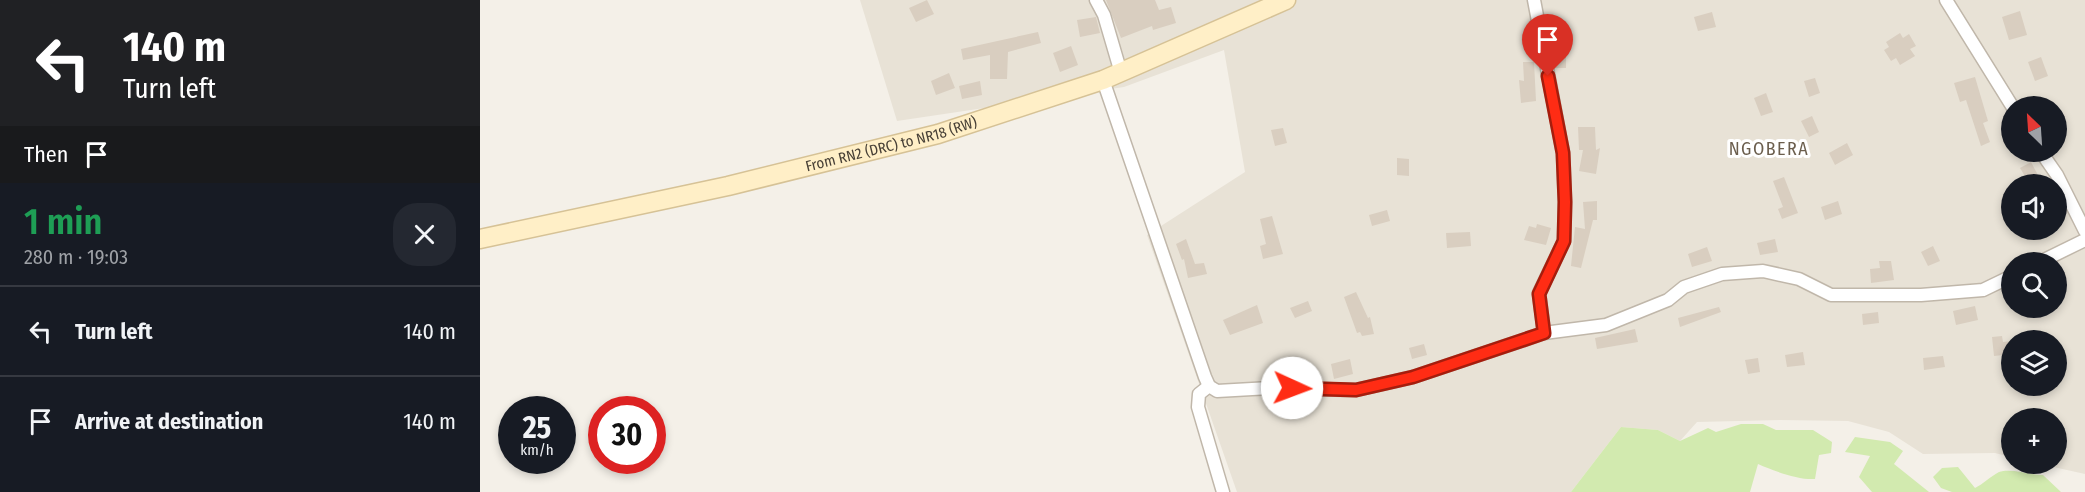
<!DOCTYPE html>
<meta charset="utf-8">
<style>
body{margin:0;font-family:"Fira Sans Condensed",sans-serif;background:#242831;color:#f1f3f6;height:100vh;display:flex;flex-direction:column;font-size:22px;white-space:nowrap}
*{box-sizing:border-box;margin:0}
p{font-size:20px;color:#9ea1a6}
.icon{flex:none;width:33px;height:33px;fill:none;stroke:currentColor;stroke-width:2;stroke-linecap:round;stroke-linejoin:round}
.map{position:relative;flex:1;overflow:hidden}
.side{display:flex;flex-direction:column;background:#171b24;width:480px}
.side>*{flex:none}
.guide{background:#202124;color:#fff;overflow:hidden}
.needle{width:39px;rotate:335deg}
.tools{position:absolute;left:1521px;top:96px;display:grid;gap:12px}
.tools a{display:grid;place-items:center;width:66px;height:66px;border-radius:50%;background:#171b24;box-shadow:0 3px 9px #0003;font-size:30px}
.speed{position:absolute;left:18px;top:396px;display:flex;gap:12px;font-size:30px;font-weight:700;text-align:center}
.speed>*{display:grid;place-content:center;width:78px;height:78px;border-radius:50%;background:#171b24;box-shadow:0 3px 9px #0003;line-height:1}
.speed small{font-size:15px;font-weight:400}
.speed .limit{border:9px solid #d22;background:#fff;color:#111}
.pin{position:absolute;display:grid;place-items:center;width:51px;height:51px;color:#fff;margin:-62px -26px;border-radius:50% 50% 50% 0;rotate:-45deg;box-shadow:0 0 6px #0007}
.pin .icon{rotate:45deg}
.me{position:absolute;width:66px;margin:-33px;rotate:92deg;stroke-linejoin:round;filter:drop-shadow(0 0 4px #0008)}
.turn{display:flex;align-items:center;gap:21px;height:126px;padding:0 24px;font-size:27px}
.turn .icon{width:78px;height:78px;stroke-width:2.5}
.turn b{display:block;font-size:42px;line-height:51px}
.then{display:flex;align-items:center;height:57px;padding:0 24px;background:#0003;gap:12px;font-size:22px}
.round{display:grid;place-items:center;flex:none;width:63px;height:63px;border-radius:24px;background:#242831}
.summary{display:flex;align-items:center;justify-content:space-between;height:102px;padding:0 24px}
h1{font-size:36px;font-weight:600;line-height:45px;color:#1e9e55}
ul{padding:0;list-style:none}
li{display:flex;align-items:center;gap:18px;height:90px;padding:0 24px;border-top:2px solid #363941}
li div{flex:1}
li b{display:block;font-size:22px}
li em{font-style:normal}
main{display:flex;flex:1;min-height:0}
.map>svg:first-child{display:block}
</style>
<main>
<section class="side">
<div class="guide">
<div class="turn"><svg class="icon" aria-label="left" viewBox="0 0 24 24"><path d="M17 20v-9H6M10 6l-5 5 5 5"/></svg><div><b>140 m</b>Turn left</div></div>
<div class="then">Then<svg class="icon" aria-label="arrive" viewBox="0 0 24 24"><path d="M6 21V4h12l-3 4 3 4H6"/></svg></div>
</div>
<div class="summary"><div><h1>1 min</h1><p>280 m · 19:03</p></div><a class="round"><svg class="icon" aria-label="close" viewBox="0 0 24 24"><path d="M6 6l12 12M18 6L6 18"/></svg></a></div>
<ul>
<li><svg class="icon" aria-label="left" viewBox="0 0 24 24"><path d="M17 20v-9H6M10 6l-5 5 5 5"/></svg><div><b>Turn left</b></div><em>140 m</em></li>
<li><svg class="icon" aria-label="arrive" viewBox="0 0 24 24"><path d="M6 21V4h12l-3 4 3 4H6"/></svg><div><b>Arrive at destination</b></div><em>140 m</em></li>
</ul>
</section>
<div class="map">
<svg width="1605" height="492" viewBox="0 0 1605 492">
<rect width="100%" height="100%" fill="#f4f0e8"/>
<!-- residential -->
<path fill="#e8e2d6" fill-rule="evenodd" d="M380,0H1605V474L1560,464H1576V418H1532L1531,457L1515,453L1443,454L1409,432L1368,421L1300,420L1217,422L1200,441L1178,430L1141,427L1091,492H757L667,235L765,172L744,50L644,87L417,121ZM1532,106H1576V152H1532ZM1532,184H1576V230H1532ZM1532,262H1576V308H1532ZM1532,340H1576V386H1532Z"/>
<!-- green -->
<g fill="#d2eaaf">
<path d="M1261,424H1283L1296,430H1333L1352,442L1351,453L1339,455L1335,479C1318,480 1294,471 1278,464L1270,492H1091L1141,427L1178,430L1200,441L1228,428L1236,432Z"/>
<polygon points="1375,437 1410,442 1423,451 1414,464 1449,492 1392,492 1379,477 1390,456 1365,452"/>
<path d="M1478,467L1495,488C1503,484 1511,476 1519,472C1531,468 1550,475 1563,475L1581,492H1472L1461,488L1453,477L1462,468Z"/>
</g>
<!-- building -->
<g fill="#d9cec0">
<polygon points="447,0 454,14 436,22 429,8"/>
<polygon points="626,0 675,0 679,10 691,7 696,23 673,30 672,26 641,38"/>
<polygon points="1540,11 1547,35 1529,40 1522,17"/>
<polygon points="1232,12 1236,27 1218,31 1214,17"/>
<polygon points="616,17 620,33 600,37 597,20"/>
<polygon points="558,32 561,43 528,52 527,79 510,79 510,55 483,60 481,49"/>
<polygon points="1420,33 1423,38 1429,34 1436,46 1430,49 1435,56 1420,65 1416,58 1411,61 1404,50 1409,47 1406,42"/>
<polygon points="1073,44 1086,44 1086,68 1075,68"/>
<polygon points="591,46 598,65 580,72 573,53"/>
<polygon points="1561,57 1568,76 1555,81 1548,62"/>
<polygon points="1043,62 1054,62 1056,101 1041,103 1039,80 1044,81"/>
<polygon points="469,73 475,88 456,95 451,81"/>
<polygon points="1495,77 1508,121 1503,123 1510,142 1501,146 1486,100 1480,102 1474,83"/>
<polygon points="1335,78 1340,93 1329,97 1324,81"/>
<polygon points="500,81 502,95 482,99 479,86"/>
<polygon points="1286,93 1293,112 1281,116 1274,98"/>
<polygon points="1332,116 1339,132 1329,137 1321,121"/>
<polygon points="1098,127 1115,127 1116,150 1120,148 1116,174 1099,171 1103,150 1099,150"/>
<polygon points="803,128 807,143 795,146 791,130"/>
<polygon points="1367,143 1373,155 1355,165 1349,153"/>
<polygon points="917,158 929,159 929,176 917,175"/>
<polygon points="1551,162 1559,177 1549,183 1540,168"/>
<polygon points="1304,177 1318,213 1302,219 1298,209 1303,207 1293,181"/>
<polygon points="1117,201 1117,220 1113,220 1101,268 1091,266 1095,227 1105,229 1103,202"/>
<polygon points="1358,201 1362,214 1345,220 1341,207"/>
<polygon points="907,210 910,221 892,226 889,215"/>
<polygon points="792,216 803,254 783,259 780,246 786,244 780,219"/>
<polygon points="1057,224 1071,228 1066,245 1044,240 1049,226 1056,228"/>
<polygon points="990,232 991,246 967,248 966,233"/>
<polygon points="706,239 715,264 724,263 727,274 708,278 704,259 702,260 696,244"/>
<polygon points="1295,239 1298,252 1280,255 1277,243"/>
<polygon points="1453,246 1460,261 1448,266 1441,252"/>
<polygon points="1227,247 1232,261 1212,267 1208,254"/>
<polygon points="1399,261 1411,261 1414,280 1391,283 1390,269 1400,268"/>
<polygon points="876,292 888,318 890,317 894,334 882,336 880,332 877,333 864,297"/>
<polygon points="828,301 832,311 815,318 810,308"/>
<polygon points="777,305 783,323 750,335 743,320"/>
<polygon points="1495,306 1498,320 1476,325 1473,311"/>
<polygon points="1239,307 1241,312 1200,327 1198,318"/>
<polygon points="1398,312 1399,323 1383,325 1382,314"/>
<polygon points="1155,329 1158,342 1117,349 1115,338"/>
<polygon points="1522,336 1523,342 1532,341 1532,354 1514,356 1512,337"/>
<polygon points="944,344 947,355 932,359 929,348"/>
<polygon points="1323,352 1325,365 1307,367 1305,355"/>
<polygon points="1463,356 1465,367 1444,370 1443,358"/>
<polygon points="1278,358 1280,372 1268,374 1265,360"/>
<polygon points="870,359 873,374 854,379 851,364"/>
</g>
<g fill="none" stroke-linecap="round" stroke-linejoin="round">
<!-- minor casing -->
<g stroke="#c0b7aa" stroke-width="15">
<g id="minor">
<polyline points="616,0 624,15 641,73"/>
<polyline points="1054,0 1083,153 1085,202 1084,241 1059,293 1064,333"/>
<polyline points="1466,0 1532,106"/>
<polyline points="623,80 725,377 729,386 737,391 790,388 876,390 933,377 1064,333 1126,325 1188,300 1204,287 1242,274 1283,271 1319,279 1351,295 1441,295 1503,290 1532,276"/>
<polyline points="1561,152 1577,175 1605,231"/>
<polyline points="1560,262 1605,240"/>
<polyline points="729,386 719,394 718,407 743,492"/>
</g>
</g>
<!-- secondary casing -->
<g stroke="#d6c296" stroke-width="21">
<g id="secondary">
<path id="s1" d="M0,239L248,186L458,134L623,80L806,0"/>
</g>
</g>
<!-- minor -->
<use href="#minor" stroke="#fff" stroke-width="12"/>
<!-- secondary -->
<use href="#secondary" stroke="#ffefc7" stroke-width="18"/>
</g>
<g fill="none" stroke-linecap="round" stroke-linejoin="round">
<!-- route casing -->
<g stroke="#a61d0d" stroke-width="15">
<polyline id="route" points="812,388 876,390 933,377 1064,333 1059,294 1084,241 1085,202 1083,153 1068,76"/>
</g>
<!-- route -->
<use href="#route" stroke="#ff2c14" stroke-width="10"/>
</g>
<g text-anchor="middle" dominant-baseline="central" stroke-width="6" stroke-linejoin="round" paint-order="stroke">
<!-- street labels -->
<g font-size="15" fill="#484036" stroke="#fff">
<text stroke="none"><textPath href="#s1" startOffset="422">From RN2 (DRC) to NR18 (RW)</textPath></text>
</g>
<!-- quarter labels -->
<g font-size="18" letter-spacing="1.5" fill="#6b5e4d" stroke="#fff">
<text x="1289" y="149">NGOBERA</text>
</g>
</g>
</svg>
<div class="tools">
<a><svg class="needle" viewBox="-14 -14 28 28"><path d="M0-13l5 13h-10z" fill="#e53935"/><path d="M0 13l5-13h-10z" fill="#9ea1a6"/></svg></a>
<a><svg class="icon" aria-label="sound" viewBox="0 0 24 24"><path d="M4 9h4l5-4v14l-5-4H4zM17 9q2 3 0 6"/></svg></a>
<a><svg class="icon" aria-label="search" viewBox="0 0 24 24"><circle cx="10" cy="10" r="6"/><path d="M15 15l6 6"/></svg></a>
<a><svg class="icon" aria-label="layers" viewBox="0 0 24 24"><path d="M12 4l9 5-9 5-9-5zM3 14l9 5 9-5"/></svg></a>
<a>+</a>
</div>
<div class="speed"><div>25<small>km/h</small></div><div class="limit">30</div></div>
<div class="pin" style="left:1068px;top:76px;background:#d93025"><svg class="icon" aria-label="arrive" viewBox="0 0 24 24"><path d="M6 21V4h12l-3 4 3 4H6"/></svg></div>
<svg class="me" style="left:812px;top:388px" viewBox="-20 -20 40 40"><circle r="19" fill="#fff"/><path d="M0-13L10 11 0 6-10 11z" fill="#ff2c14"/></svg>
</div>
</main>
